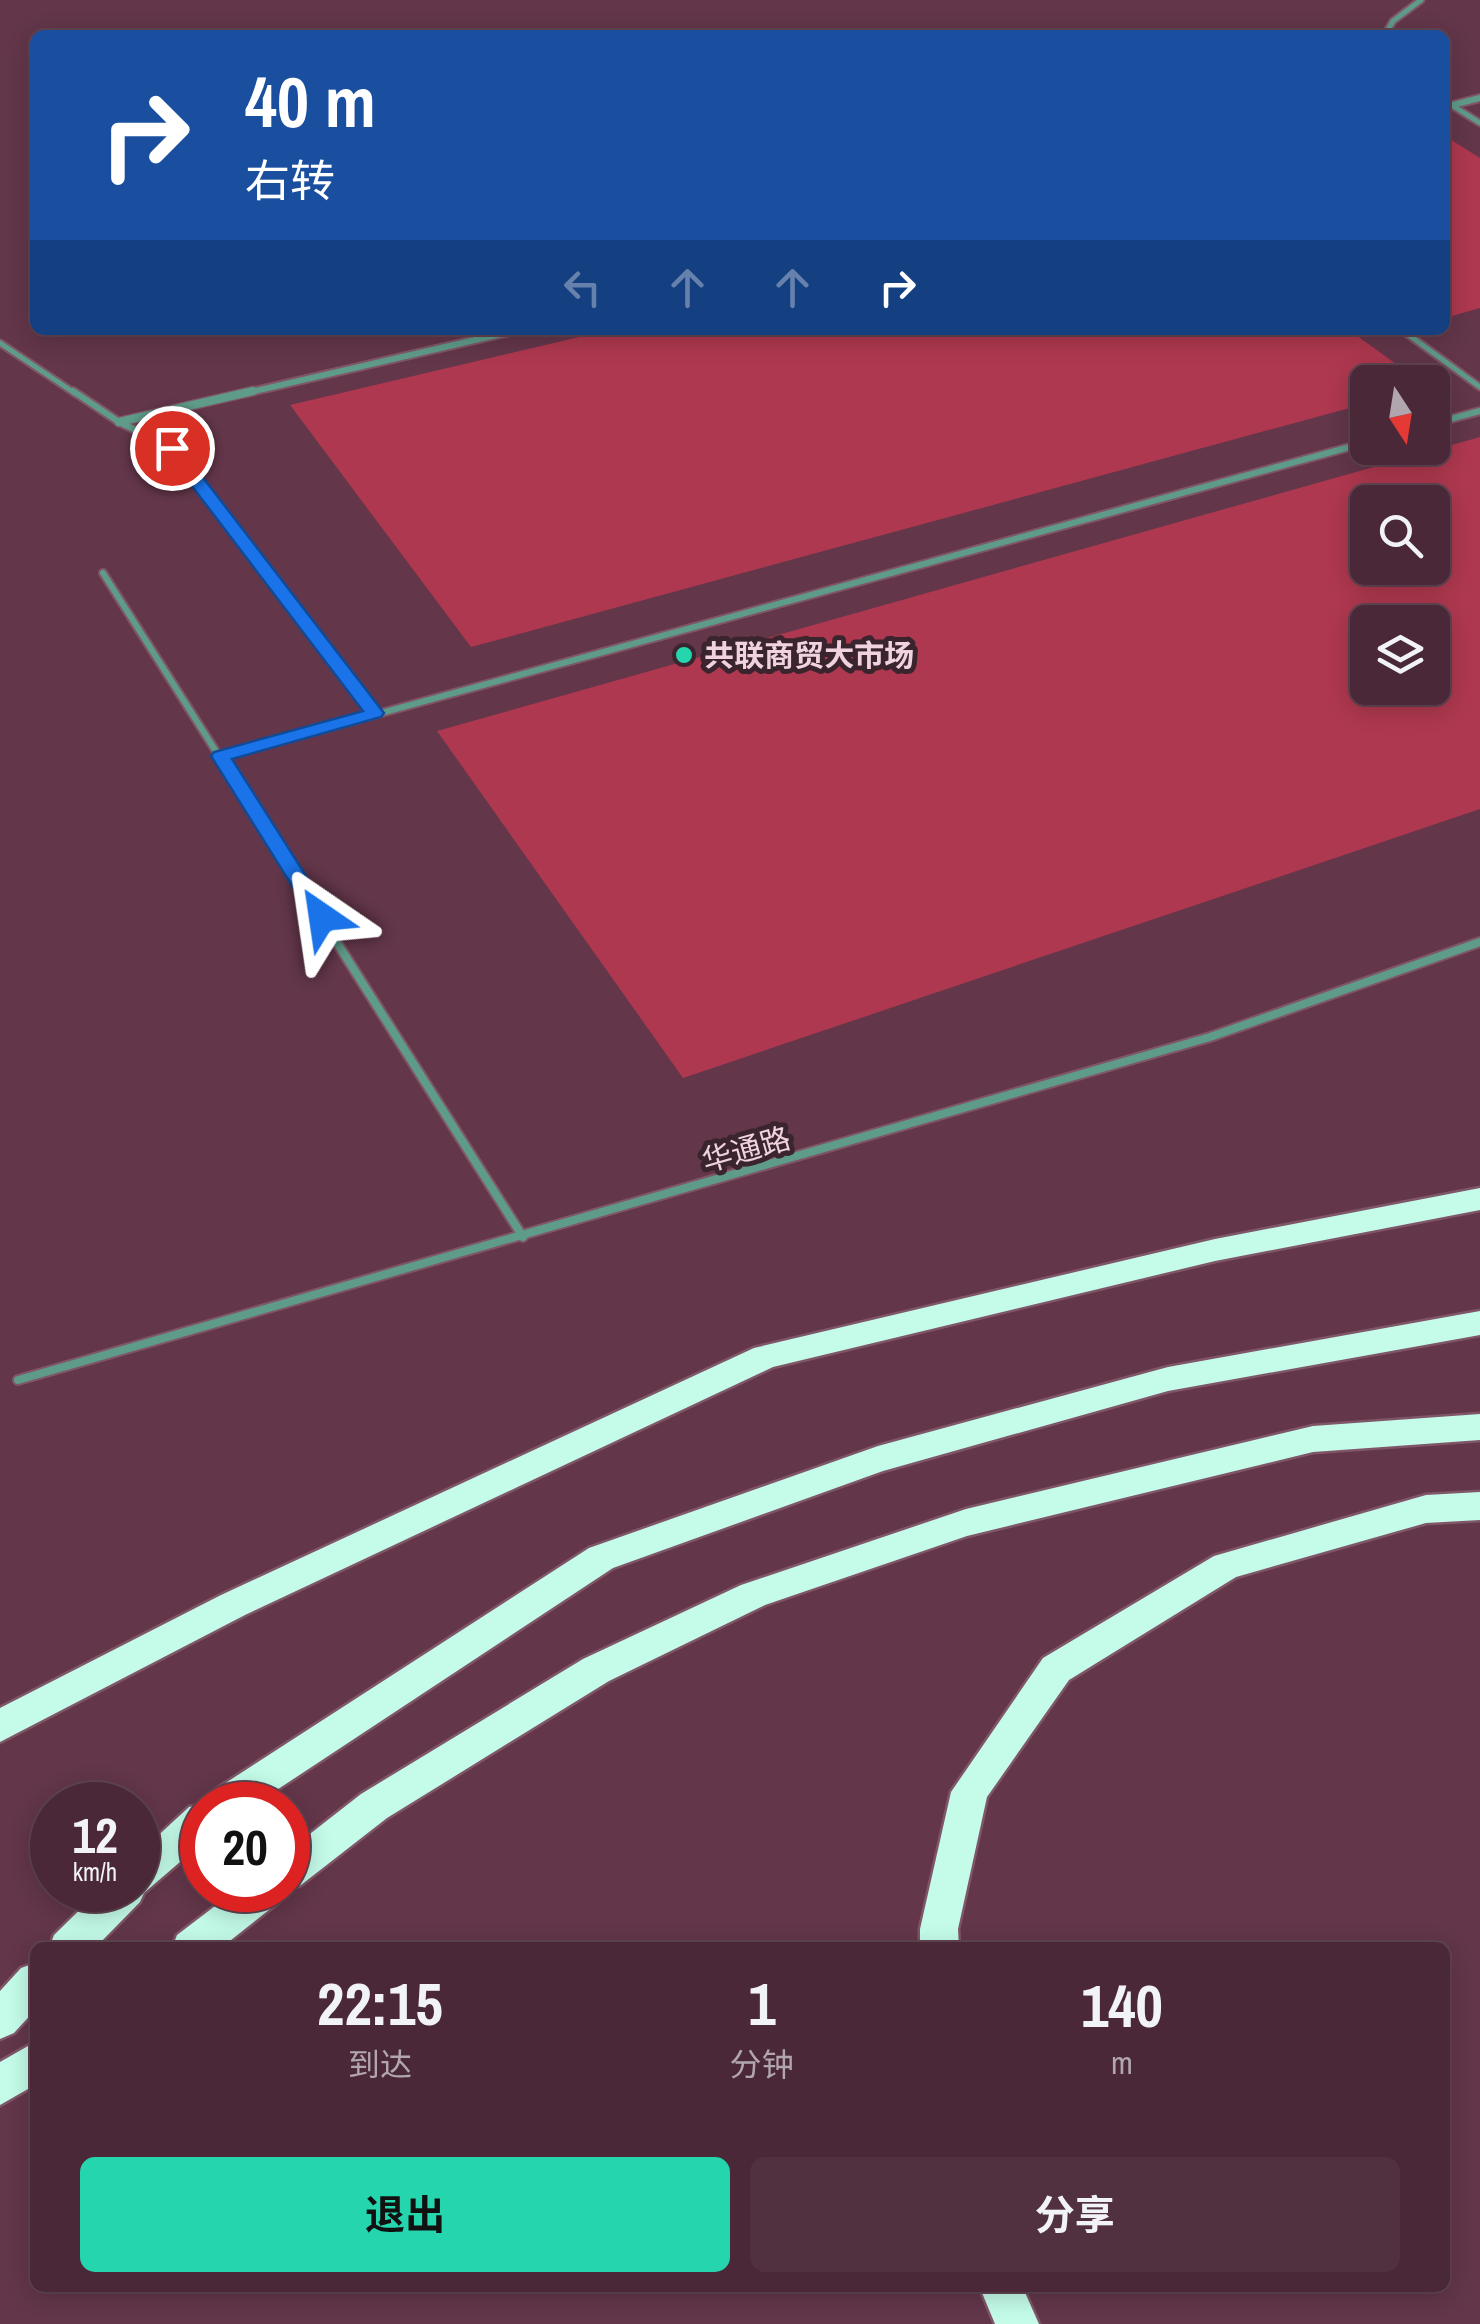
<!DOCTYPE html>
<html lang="zh">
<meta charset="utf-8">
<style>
body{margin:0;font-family:"Archivo Narrow","Noto Sans SC",sans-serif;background:#513040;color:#f1f3f6;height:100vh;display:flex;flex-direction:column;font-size:38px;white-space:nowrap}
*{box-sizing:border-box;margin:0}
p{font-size:32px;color:#b2a6ae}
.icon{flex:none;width:55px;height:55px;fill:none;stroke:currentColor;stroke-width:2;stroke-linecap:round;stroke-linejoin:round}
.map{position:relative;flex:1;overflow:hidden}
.side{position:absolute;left:30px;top:1942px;width:1420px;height:350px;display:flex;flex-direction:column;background:#4a2838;border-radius:15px;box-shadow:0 5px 25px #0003,0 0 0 2px #614453}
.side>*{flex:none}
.hud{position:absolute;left:30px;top:30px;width:1420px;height:305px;border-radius:15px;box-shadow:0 5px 25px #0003,0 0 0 2px #614453;background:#1a4fa0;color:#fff;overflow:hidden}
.needle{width:65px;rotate:168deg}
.tools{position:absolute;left:1350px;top:365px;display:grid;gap:20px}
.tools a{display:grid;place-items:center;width:100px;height:100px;border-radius:15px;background:#4a2838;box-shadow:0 5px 25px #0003,0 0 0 2px #614453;font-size:50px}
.speed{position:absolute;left:30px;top:1782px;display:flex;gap:20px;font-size:50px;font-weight:700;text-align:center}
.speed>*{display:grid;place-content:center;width:130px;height:130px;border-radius:50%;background:#4a2838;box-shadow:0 5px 25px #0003,0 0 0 2px #614453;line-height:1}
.speed small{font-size:25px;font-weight:400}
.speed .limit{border:15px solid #d22;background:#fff;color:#111}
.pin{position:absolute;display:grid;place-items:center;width:85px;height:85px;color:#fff;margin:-42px;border:5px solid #fff;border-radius:50%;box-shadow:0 2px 10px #0007}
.me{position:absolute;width:110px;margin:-55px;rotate:328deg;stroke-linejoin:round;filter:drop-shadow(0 0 8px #0008)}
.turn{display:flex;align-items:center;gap:35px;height:210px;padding:0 50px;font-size:45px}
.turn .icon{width:130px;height:130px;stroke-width:2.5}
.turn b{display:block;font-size:70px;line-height:85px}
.lanes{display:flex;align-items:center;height:95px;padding:0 50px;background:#0003;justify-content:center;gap:50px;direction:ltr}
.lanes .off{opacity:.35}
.eta{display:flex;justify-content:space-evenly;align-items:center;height:170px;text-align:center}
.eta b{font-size:60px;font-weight:700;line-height:70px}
.action{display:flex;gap:20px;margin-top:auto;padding:20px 50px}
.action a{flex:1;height:115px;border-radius:15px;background:#24d5ae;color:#111;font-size:40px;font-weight:700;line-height:115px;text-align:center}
.action a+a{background:#513040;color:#f1f3f6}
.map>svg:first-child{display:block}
</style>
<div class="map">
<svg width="1480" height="2324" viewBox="0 0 1480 2324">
<rect width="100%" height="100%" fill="#63364a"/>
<!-- building -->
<g fill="#ae384f" fill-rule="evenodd">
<polygon points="1445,136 1480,158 1480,308 1445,318"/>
<polygon points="609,330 1349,330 1421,382 1368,382 1368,403 471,647 290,405"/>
<path d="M1480,437V809L683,1078L437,731ZM1368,502H1432V568H1368ZM1368,622H1432V688H1368Z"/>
</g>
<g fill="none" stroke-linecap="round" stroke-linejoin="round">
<!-- lane-far2 casing -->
<g stroke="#7f5568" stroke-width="9">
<g id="lane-far2">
<polyline points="1385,35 1393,21 1421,0"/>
<polyline points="1445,101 1480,123"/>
<polyline points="1402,330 1480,387"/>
<polyline points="0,343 76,394"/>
</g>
</g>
<!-- lane-far1 casing -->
<g stroke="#7f5568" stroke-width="10">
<g id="lane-far1">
<polyline points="73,391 119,422 172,448 374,713"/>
<polyline points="1432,424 1480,411"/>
<polyline points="103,573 305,892"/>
<polyline points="221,757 1368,442"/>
</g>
</g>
<!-- lane casing -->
<g stroke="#7f5568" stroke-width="12">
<g id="lane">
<polyline points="303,889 523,1237"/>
<polyline points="18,1380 1210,1037 1480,942"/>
</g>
</g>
<!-- street-far1 casing -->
<g stroke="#7f5568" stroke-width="10">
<g id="street-far1">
<polyline points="1445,107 1480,98"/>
<polyline points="242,394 518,330"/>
</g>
</g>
<!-- street casing -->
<g stroke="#7f5568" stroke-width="11">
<polyline id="street" points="119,422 253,391"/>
</g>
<!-- highway casing -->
<g stroke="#7f5568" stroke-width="5">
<g id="highway">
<polygon points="1480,1188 1480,1210 1215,1261 773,1367 245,1615 0,1742 0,1708 221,1595 754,1348 1215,1239"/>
<polygon points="1480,1311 1480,1335 1168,1391 883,1471 613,1568 254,1805 202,1805 202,1843 144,1893 140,1902 95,1948 49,1948 54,1935 100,1890 138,1890 138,1854 189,1807 205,1804 210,1793 589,1548 878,1446 1168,1367"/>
<polygon points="1480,1414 1480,1440 1313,1452 967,1536 765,1605 609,1681 387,1818 301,1885 288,1890 288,1851 361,1794 583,1659 741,1585 966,1509 1313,1426"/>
<polygon points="1480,1492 1480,1520 1426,1523 1236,1577 1069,1680 987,1797 958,1929 959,1948 920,1948 920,1929 951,1792 1043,1658 1214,1556 1426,1495"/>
<polygon points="236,1890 284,1890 279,1902 221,1948 172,1948 177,1935"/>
<polygon points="35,1963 35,2010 14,2033 0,2039 0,1991 21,1968"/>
<polygon points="35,2042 35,2085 0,2105 0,2062"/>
<polygon points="980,2288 1023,2288 1039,2324 995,2324"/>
</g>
</g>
<!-- lane-far2 -->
<use href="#lane-far2" stroke="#5f9b89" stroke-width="5"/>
<!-- lane-far1 -->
<use href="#lane-far1" stroke="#5f9b89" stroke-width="6"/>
<!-- lane -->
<use href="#lane" stroke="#5f9b89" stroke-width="8"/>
<!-- street-far1 -->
<use href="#street-far1" stroke="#5f9b89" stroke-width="6"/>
<!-- street -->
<use href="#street" stroke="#5f9b89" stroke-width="8"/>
<!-- highway -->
<use href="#highway" fill="#c4fbe9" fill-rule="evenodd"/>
</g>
<!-- route -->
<polygon fill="#1a73e8" stroke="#114b97" stroke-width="2.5" points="166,445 178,445 384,713 381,717 232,759 332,917 329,921 314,921 211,756 214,752 363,711 166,452"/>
<!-- markers -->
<circle fill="#24d5ae" stroke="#3a252e" stroke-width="4" cx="684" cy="655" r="10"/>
<g text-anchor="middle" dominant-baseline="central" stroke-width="10" stroke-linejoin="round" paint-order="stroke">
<!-- poi labels -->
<g font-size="30" font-weight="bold" fill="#f0d3de" stroke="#3a252e" text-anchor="start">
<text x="704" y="655">共联商贸大市场</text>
</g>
<!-- street labels -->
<g font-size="30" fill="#f0d3de" stroke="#3a252e">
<text transform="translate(746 1149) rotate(-16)">华通路</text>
</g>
</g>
</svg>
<div class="tools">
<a><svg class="needle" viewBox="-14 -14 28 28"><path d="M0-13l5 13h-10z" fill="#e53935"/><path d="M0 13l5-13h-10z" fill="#b2a6ae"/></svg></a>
<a><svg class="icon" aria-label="search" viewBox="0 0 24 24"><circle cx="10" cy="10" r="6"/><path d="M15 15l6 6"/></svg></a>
<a><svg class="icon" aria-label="layers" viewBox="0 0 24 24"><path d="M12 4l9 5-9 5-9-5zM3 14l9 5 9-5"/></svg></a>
</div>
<div class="speed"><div>12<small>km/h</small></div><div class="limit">20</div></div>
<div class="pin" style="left:172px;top:448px;background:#d93025"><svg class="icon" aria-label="arrive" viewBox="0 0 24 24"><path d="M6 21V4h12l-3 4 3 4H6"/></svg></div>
<svg class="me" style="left:322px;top:917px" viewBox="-20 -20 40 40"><path d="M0-17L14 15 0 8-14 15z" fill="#1a73e8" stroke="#fff" stroke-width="4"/></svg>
<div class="hud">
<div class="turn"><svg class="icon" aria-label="right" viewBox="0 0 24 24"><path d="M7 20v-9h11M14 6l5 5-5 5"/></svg><div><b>40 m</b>右转</div></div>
<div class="lanes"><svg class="icon off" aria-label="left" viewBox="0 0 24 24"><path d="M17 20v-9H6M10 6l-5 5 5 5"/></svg><svg class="icon off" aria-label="ahead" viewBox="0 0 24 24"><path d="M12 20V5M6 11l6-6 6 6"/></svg><svg class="icon off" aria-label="ahead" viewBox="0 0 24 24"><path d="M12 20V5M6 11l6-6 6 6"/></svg><svg class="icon" aria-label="right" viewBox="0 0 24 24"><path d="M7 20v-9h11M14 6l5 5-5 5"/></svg></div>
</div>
<section class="side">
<div class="eta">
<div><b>22:15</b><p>到达</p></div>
<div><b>1</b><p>分钟</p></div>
<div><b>140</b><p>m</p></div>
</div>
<div class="action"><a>退出</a><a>分享</a></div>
</section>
</div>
